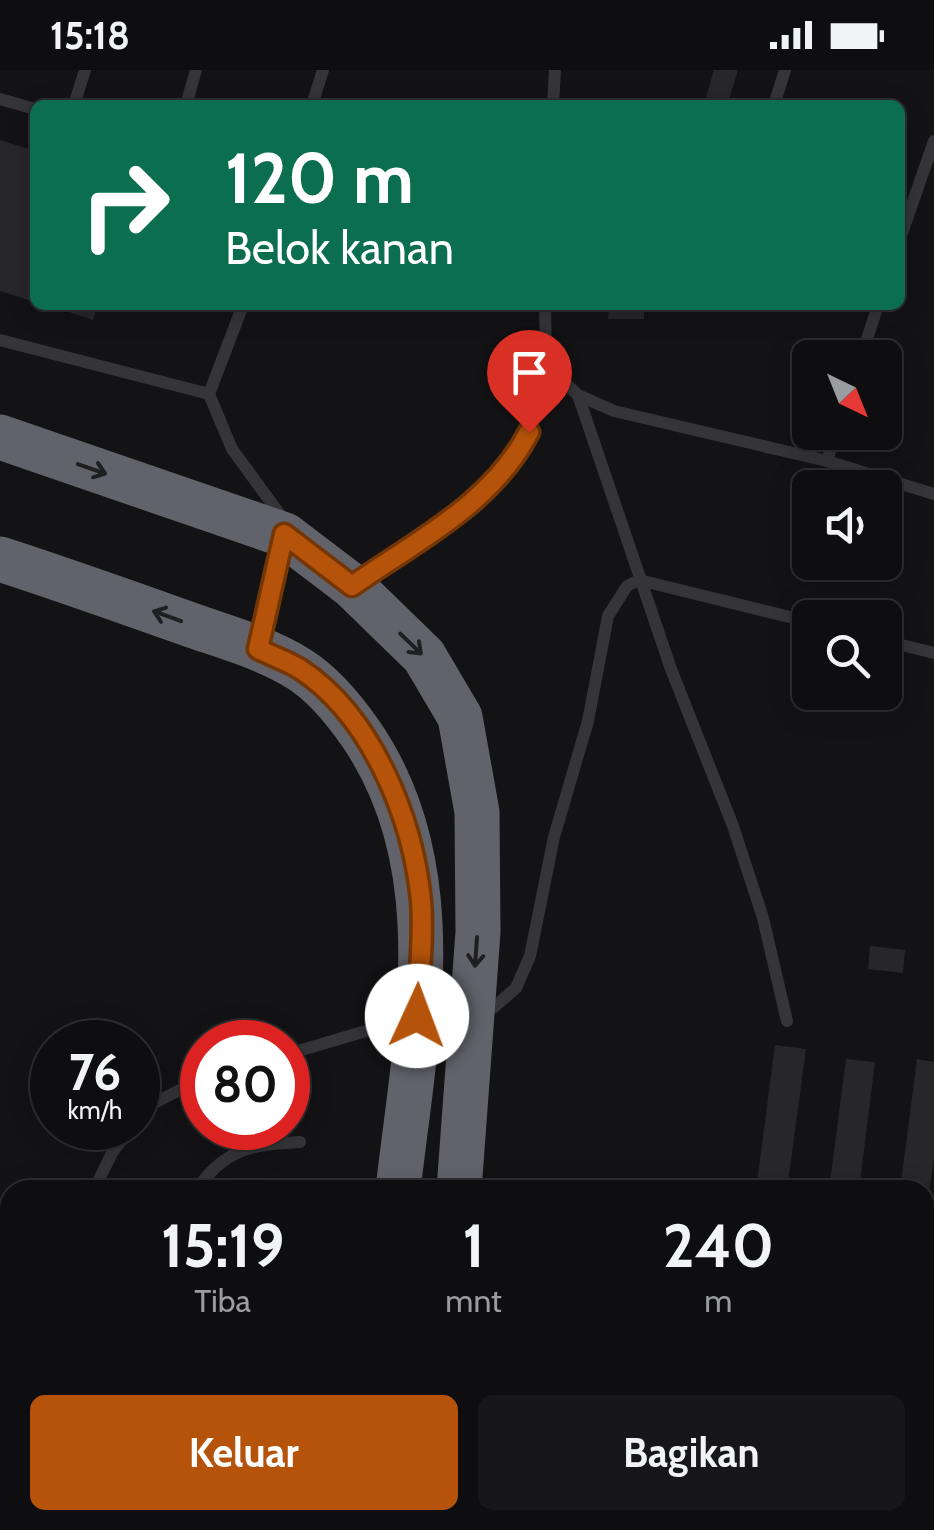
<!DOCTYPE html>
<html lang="id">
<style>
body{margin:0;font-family:Cabin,sans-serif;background:#171719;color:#f1f3f6;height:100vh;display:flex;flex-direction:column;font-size:38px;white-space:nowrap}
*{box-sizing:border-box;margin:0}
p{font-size:32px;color:#9b9c9f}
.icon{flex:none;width:55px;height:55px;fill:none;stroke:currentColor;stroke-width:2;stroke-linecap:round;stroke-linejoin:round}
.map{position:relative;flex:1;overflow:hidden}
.side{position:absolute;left:0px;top:1110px;width:935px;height:350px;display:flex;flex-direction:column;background:#0e0e10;border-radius:30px 30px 0 0;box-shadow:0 5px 25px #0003,0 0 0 2px #2e2e30}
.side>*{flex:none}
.guide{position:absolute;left:30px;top:30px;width:875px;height:210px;border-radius:15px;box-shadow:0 5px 25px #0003,0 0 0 2px #2e2e30;background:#0b6e4f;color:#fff;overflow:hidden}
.needle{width:65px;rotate:137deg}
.buttons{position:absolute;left:792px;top:270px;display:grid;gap:20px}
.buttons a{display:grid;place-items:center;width:110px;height:110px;border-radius:15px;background:#0e0e10;box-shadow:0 5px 25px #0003,0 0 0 2px #2e2e30;font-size:50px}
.speed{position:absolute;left:30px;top:950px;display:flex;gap:20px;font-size:50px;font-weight:700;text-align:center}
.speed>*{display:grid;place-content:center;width:130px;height:130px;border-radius:50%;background:#0e0e10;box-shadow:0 5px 25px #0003,0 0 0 2px #2e2e30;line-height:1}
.speed small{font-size:25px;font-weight:400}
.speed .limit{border:15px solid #d22;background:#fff;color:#111}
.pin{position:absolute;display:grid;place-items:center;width:85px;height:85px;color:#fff;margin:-102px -42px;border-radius:50% 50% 50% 0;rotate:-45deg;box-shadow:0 0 10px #0007}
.pin .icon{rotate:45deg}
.me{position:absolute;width:110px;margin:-55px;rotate:2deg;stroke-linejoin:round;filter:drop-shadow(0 0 8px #0008)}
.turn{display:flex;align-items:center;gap:35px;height:210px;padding:0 30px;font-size:45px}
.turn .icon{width:130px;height:130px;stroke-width:2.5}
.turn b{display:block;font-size:70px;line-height:85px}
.eta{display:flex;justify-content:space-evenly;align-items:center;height:170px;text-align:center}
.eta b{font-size:60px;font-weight:700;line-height:70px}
.action{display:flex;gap:20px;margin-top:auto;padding:20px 30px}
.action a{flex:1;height:115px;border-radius:15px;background:#b45309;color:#fff;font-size:40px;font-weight:700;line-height:115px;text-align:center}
.action a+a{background:#171719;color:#f1f3f6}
.status{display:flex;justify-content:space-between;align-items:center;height:70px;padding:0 50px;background:#0e0e10;direction:ltr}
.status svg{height:28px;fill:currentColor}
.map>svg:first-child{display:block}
</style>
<div class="status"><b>15:18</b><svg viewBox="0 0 49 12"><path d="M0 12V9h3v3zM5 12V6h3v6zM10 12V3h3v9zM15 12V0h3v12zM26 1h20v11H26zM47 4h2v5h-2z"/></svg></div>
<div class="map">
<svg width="934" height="1460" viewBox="0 0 934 1460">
<rect width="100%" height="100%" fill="#131315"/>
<!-- building -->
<g fill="#272628">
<polygon points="714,0 738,0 728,33 706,27"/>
<polygon points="0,70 35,81 35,232 0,221"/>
<polygon points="48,235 98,235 93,250"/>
<polygon points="609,235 644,235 644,249 608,249"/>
<polygon points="528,264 528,283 508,283 508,265"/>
<polygon points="870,876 905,880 903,903 868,899"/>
<polygon points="775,975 806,979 787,1120 756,1120"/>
<polygon points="846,989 875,992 859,1120 829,1120"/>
<polygon points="917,989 934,992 934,1086 927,1137 925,1120 900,1120"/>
<polygon points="9,1405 10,1405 10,1431 3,1429"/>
<polygon points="713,1450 744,1450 742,1460 711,1460"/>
<polygon points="787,1450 817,1450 815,1460 786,1460"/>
<polygon points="857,1450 887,1450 885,1460 856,1460"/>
</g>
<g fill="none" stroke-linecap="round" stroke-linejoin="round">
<!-- lane -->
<g stroke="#353539" stroke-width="12">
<polyline points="0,29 35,39"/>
<polyline points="74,35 85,0"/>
<polyline points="186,35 196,0"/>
<polyline points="312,35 323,0"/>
<polyline points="553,35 555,0"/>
<polyline points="774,35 785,0"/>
<polyline points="900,169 934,71"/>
<polyline points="243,235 209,324 232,379 284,450"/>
<polyline points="545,235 546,286 555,304 578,325 614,341 827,391 934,424"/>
<polyline points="0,270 209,324"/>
<polyline points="861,288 878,235"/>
<polyline points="578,325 671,599 733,756 763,848 787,951"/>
<polyline points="827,391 836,362"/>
<polyline points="360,511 480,427 519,380 555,304"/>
<polyline points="885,571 934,583"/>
<polyline points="260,572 282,474"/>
<polyline points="288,984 417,946 472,946 493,938 516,918 530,886 554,767 588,651 608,546 627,516 639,510 810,552"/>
<polyline points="138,1050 154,1033 202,1009"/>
<polyline points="94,1120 112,1083 130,1058"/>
<path d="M196,1120C226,1078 250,1075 300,1072"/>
<polyline points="0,1311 10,1285"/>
<polyline points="0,1329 10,1327"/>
<polyline points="133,1460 136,1450"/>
</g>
<!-- highway -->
<g stroke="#61626a" stroke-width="45">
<polyline points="0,367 285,465 352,516 424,586 460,647 477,742 478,862 459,1120"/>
<path d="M0,489C65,510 129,533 194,556C229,568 267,579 299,599C323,614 345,641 361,664C454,799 415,968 398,1120"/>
<polyline points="293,1460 299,1450"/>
<polyline points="371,1460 377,1450"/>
</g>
</g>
<!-- one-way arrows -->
<defs><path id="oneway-shaft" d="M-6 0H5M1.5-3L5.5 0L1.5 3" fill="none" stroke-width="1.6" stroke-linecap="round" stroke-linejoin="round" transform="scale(2.5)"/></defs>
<g stroke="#1f1f22">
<use href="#oneway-shaft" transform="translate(92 399) rotate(19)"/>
<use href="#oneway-shaft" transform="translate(167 546) rotate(-160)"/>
<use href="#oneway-shaft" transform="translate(411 574) rotate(44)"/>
<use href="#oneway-shaft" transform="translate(476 882) rotate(94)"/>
</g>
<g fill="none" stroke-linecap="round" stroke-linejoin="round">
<!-- route casing -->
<g stroke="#753606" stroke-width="25">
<path id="route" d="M417,946C419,909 424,868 421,831C413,749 372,646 300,599C287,591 272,586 258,579L284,464L352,516C416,471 492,434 529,362"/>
</g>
<!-- route -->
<use href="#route" stroke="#b45309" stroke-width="18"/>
</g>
</svg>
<div class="buttons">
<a><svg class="needle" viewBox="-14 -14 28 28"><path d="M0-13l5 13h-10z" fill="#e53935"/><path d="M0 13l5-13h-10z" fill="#9b9c9f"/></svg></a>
<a><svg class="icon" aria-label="sound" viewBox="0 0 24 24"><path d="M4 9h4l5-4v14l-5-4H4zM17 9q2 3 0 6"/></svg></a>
<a><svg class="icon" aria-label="search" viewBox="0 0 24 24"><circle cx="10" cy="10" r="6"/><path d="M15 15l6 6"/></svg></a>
</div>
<div class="speed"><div>76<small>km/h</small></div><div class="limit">80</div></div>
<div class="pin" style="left:529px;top:362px;background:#d93025"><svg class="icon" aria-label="arrive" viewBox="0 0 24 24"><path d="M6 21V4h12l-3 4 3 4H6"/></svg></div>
<svg class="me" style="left:417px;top:946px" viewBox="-20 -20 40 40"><circle r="19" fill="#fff"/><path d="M0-13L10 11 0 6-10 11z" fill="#b45309"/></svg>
<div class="guide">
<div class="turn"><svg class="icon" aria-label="right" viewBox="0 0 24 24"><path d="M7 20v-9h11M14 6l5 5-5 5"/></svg><div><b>120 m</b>Belok kanan</div></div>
</div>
<section class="side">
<div class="eta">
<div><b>15:19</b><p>Tiba</p></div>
<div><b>1</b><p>mnt</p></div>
<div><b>240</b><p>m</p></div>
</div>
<div class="action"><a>Keluar</a><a>Bagikan</a></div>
</section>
</div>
